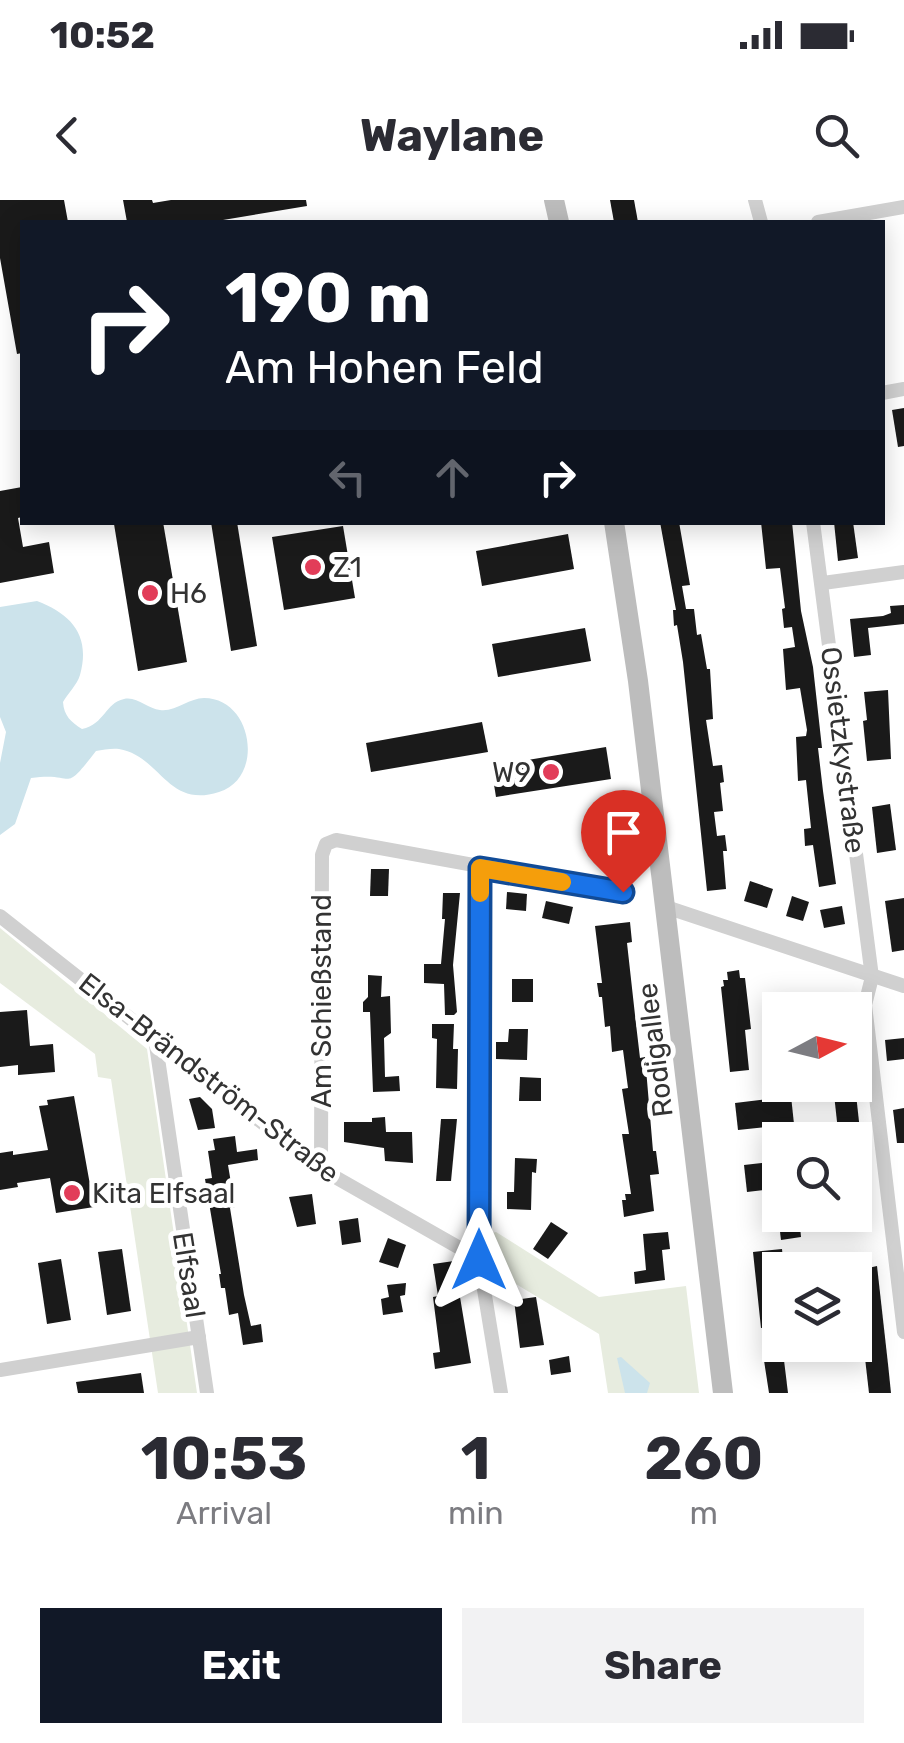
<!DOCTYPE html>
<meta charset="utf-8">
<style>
body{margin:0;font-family:Rubik,sans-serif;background:#f2f2f3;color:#2b2b33;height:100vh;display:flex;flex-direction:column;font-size:38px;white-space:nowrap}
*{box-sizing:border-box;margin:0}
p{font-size:32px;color:#7c7c81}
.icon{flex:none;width:55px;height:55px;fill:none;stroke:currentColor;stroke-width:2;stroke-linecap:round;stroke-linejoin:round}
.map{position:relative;height:1193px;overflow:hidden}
.panel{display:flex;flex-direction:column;background:#fff;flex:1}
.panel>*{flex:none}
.guide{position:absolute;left:20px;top:20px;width:865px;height:305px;border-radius:0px;box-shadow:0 5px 25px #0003;background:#111827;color:#fff;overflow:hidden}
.needle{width:65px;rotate:83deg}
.fabs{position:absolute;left:762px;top:792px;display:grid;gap:20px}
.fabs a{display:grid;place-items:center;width:110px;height:110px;border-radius:0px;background:#fff;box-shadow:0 5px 25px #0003;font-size:50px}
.pin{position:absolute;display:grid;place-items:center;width:85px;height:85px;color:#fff;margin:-102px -42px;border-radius:50% 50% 50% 0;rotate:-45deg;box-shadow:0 0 10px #0007}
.pin .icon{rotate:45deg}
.me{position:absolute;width:110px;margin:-55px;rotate:0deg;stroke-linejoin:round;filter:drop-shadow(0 0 8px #0008)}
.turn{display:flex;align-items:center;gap:35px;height:210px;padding:0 40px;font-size:45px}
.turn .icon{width:130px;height:130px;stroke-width:2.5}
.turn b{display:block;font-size:70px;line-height:85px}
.lanes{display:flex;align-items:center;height:95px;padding:0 40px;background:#0003;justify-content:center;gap:50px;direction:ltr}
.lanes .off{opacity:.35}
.eta{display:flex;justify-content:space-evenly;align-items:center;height:170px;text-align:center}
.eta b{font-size:60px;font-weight:700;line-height:70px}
.action{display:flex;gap:20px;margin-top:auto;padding:20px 40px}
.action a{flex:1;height:115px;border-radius:0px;background:#111827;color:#fff;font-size:40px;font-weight:700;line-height:115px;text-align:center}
.action a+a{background:#f2f2f3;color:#2b2b33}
.status{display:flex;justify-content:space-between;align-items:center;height:70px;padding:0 50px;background:#fff;direction:ltr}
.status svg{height:28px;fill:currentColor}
header{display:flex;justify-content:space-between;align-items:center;height:130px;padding:0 40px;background:#fff;font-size:45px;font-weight:700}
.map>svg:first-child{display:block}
</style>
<div class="status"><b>10:52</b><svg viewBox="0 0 49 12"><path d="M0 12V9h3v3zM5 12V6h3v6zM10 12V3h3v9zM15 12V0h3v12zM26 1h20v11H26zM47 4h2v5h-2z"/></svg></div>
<header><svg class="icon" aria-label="back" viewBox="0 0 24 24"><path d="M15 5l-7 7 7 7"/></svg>Waylane<svg class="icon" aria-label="search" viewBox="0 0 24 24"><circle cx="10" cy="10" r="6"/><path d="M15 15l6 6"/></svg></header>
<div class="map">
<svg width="904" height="1193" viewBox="0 0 904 1193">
<rect width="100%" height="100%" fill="#fff"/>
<!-- green -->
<g fill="#e7ecdf">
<polygon points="0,728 147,849 197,1193 158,1193 111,879 98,877 95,854 0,783"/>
<polygon points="496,1032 599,1097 686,1086 699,1193 608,1193 599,1134 486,1066 482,1035"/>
</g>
<!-- water -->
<g fill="#cce3eb">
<path d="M37,401C71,414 91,435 80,475C77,485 68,493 63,502C64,516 71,522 82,529C105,524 105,503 124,499C137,496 148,509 160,510C176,512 189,498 204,498C253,498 265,578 219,592C167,609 161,556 119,549C112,548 103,550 96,551C61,596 78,571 31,578L15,624L0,635V563L6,532L0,517V407Z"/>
<polygon points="621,1157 650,1183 647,1193 625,1193 617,1158"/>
</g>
<!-- building -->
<g fill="#1a1a1a">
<polygon points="0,0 64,0 68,22 22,22 22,153 17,154 0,58"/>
<polygon points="123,0 152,0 153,3 171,0 306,0 307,6 211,22 127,22"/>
<polygon points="610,0 634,0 638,22 614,22"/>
<polygon points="904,208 904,246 898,247 892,210"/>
<polygon points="22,287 22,317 18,318 23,347 49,342 54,373 0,383 0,291"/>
<polygon points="123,322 163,322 187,462 138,471 114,324"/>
<polygon points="211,322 237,322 257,446 231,451"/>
<polygon points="660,322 679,322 690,385 682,386 686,409 694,409 697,435 701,434 707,469 710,469 713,519 706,520 713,566 722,565 724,582 720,583 723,611 714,612 717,636 725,635 727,651 723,651 726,689 707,691 683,462 677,425 674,426 673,410 676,410"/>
<polygon points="761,322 792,322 801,411 813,467 822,548 818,548 823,591 836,684 819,687 813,645 805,646 804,629 811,628 806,580 798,581 796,537 806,536 807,530 800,488 786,490 783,449 795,447 792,427 784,428 782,409 785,408 780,368 766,369"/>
<polygon points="834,322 853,322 858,358 838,361"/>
<polygon points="343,326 355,398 284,410 272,337"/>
<polygon points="568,334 574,369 482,386 476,351"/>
<polygon points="904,405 904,424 868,428 871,455 854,457 850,419 883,416 891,413 890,406"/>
<polygon points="585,428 591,461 498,477 492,444"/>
<polygon points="888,490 891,559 867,561 863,521 867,520 864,492"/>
<polygon points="482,522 488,552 371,572 366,543"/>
<polygon points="606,547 611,579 496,597 491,566"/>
<polygon points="890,604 896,650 877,653 872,607"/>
<polygon points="371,669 389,669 388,696 370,696"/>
<polygon points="750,681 773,689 767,708 744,701"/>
<polygon points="507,692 527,694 526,711 506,709"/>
<polygon points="443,693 460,693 453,765 457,812 454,815 445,815 444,784 424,783 424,764 441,764 445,719 442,719"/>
<polygon points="792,696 809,702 803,721 786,716"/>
<polygon points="904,698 904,750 892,752 885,701"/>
<polygon points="546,701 573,707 569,724 542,718"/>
<polygon points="842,706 845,724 824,728 820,710"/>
<polygon points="630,722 632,742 627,743 636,824 640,858 645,857 653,951 656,951 659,974 650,975 654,1011 624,1017 622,1000 626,1000 625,994 631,994 622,934 629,934 622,889 628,888 623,850 612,852 610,826 605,827 602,797 599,797 597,783 602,783 595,726"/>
<polygon points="739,770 740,778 745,778 751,829 745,830 749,870 730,872 721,787 724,786 723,780 728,780 727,772"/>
<polygon points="368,775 382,776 381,797 390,796 391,833 384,838 385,877 399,876 400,891 373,892 370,812 363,812 363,802 368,797"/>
<rect x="512" y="779" width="21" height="23"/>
<polygon points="27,810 30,846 53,844 55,872 18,875 18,865 0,867 0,812"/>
<polygon points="432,824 454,824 453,849 458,849 457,889 436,888 437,839 432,838"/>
<polygon points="509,829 528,829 527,860 496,859 496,842 508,842"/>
<polygon points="904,838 904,859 887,861 885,840"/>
<polygon points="520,877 541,878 541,901 519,901"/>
<polygon points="833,885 855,885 861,940 839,940"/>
<polygon points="74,896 94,1007 56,1013 50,978 17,983 18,987 0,990 0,953 13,951 13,955 48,950 39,906 48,905 47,900"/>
<polygon points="791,896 794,924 738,930 735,903"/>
<polygon points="200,897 212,909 215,928 198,930 189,899"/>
<polygon points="904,908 904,943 897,943 893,910"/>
<polygon points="385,917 386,932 412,932 413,963 385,961 384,948 344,942 344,922 372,922 372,918"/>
<polygon points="441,919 457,919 451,981 436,981"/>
<polygon points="235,936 237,952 257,949 258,960 228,965 235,1007 230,1008 244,1095 251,1126 261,1124 263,1142 243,1145 238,1113 229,1115 225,1088 221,1088 219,1074 221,1074 205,979 212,978 208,951 215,950 213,939"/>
<polygon points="855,949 862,949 871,1028 849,1031 848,1015 855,1015"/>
<polygon points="515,958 537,959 536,973 532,972 531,1010 507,1009 507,992 514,992"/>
<polygon points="780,961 780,988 747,992 744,965"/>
<polygon points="312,994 316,1024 297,1027 289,997"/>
<polygon points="778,1015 799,1015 801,1037 781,1040"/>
<polygon points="358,1018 361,1042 342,1045 339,1021"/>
<polygon points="551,1022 568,1033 548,1059 533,1049"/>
<polygon points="668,1032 670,1049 662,1050 665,1080 635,1084 634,1072 646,1070 643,1034"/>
<polygon points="388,1038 406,1045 398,1068 379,1062"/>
<polygon points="122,1049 131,1111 107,1115 98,1052"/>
<polygon points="782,1049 784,1070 780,1070 780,1126 761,1128 753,1052"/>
<polygon points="61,1059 71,1120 47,1124 38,1063"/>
<polygon points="454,1061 471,1163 435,1169 433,1153 440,1152 433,1097 438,1096 433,1064"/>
<polygon points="877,1066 888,1164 891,1193 869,1193 855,1071"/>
<polygon points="406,1083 405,1095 400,1096 403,1112 383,1115 381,1099 389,1097 387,1085"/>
<polygon points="536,1097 544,1145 520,1148 514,1100"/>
<polygon points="783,1152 788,1193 769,1193 763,1154"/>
<polygon points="569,1156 571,1172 551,1175 549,1160"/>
<polygon points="141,1173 144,1193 78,1193 76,1182"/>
</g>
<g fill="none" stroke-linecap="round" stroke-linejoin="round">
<!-- street -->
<g stroke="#d0d0d0" stroke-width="14">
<polyline points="755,0 761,22"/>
<polyline points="818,22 904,7"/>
<polyline points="882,193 904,189"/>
<polyline points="813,322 872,777 865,805 904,1132"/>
<polyline points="823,383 904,372"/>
<polyline points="480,668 479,1059 501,1193"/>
<polyline points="666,707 904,786"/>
<polyline points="0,716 321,969 479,1059"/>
<polyline points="155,838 207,1193"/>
<polyline points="321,969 322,655 326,644 336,640 623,692"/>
<polyline points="0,1170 199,1137"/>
</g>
<!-- secondary -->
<g stroke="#bdbdbd" stroke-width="20">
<polyline points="554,0 559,22"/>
<polyline points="614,322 638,481 723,1193"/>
</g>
</g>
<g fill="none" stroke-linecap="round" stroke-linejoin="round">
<!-- route casing -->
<g stroke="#114b97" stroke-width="25">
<polyline id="route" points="479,1060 480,668 623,692"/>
</g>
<!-- route -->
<use href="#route" stroke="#1a73e8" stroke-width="18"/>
<!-- slow -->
<polyline stroke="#f59e0b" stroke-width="18" points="480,693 480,668 562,682"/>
</g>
<!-- markers -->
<g fill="#e23d59" stroke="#fff" stroke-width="4">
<circle cx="313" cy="367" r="10"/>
<circle cx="150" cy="393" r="10"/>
<circle cx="551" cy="572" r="10"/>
<circle cx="72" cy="993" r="10"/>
</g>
<g text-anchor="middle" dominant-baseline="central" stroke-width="10" stroke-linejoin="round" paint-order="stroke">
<!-- poi labels -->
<g font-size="28" fill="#333" stroke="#fff" text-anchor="start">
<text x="333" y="367">Z1</text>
<text x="170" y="393">H6</text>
<text x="531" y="572" text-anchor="end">W9</text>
<text x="92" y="993">Kita Elfsaal</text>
</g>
<!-- street labels -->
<g font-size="28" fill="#333" stroke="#fff">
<text transform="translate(843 550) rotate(83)">Ossietzkystraße</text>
<text transform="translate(321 801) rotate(-90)">Am Schießstand</text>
<text transform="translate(655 850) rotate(-97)">Rodigallee</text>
<text transform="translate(209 878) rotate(38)">Elsa-Brändström-Straße</text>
<text transform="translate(189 1075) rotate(81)">Elfsaal</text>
</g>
</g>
</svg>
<div class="fabs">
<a><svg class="needle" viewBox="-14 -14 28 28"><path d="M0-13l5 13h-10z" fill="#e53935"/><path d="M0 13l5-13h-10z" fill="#7c7c81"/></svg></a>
<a><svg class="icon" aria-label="search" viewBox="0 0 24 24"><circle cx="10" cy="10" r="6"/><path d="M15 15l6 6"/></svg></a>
<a><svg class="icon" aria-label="layers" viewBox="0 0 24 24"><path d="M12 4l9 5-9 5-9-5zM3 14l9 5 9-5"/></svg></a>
</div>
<div class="pin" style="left:623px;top:692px;background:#d93025"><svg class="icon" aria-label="arrive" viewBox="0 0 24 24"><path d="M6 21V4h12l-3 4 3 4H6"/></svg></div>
<svg class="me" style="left:479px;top:1060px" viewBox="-20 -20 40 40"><path d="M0-17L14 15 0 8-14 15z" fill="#1a73e8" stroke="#fff" stroke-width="4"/></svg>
<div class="guide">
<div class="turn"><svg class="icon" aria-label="right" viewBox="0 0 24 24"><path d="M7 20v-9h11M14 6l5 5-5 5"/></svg><div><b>190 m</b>Am Hohen Feld</div></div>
<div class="lanes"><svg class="icon off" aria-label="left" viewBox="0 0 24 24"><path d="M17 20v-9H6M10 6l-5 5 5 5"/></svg><svg class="icon off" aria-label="ahead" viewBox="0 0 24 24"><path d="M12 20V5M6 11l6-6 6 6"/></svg><svg class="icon" aria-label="right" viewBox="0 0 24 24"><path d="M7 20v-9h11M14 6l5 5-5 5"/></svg></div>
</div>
</div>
<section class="panel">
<div class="eta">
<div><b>10:53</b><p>Arrival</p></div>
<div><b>1</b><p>min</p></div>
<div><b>260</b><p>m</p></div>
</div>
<div class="action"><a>Exit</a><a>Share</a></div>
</section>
